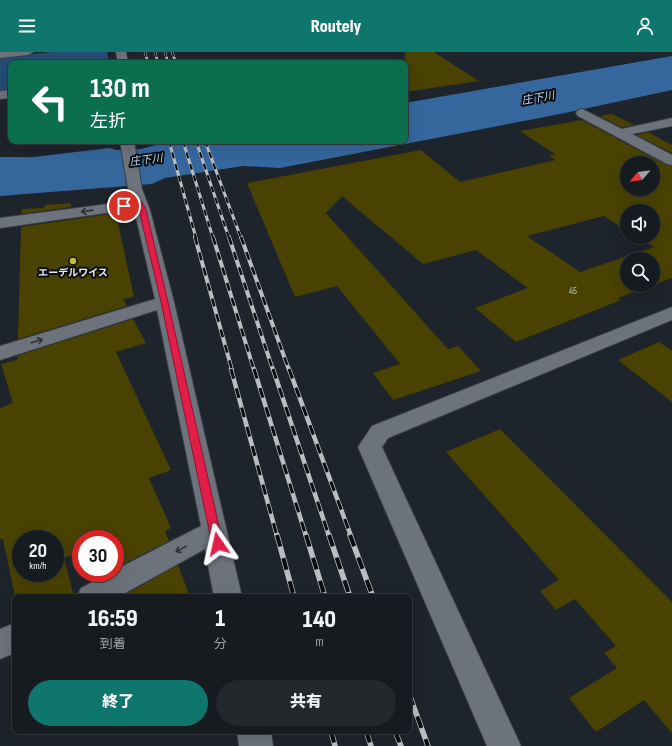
<!DOCTYPE html>
<html lang="ja">
<meta charset="utf-8">
<style>
body{margin:0;font-family:"Sofia Sans Condensed","Noto Sans JP",sans-serif;background:#23282d;color:#f1f3f6;height:100vh;display:flex;flex-direction:column;font-size:15px;white-space:nowrap}
*{box-sizing:border-box;margin:0}
p{font-size:13px;color:#9ea1a5}
.icon{flex:none;width:22px;height:22px;fill:none;stroke:currentColor;stroke-width:2;stroke-linecap:round;stroke-linejoin:round}
.map{position:relative;flex:1;overflow:hidden}
.drawer{position:absolute;left:12px;top:542px;width:400px;height:140px;display:flex;flex-direction:column;background:#161b20;border-radius:8px;box-shadow:0 4px 16px #0002,0 0 0 1px #35393e}
.drawer>*{flex:none}
.top-card{position:absolute;left:8px;top:8px;width:400px;height:84px;border-radius:8px;box-shadow:0 4px 16px #0002,0 0 0 1px #35393e;background:#0b6e4f;color:#fff;overflow:hidden}
.needle{width:26px;rotate:241deg}
.buttons{position:absolute;left:620px;top:104px;display:grid;gap:8px}
.buttons a{display:grid;place-items:center;width:40px;height:40px;border-radius:50%;background:#161b20;box-shadow:0 4px 16px #0002,0 0 0 1px #35393e;font-size:20px}
.speed{position:absolute;left:12px;top:478px;display:flex;gap:8px;font-size:20px;font-weight:700;text-align:center}
.speed>*{display:grid;place-content:center;width:52px;height:52px;border-radius:50%;background:#161b20;box-shadow:0 4px 16px #0002,0 0 0 1px #35393e;line-height:1}
.speed small{font-size:10px;font-weight:400}
.speed .limit{border:6px solid #d22;background:#fff;color:#111}
.pin{position:absolute;display:grid;place-items:center;width:34px;height:34px;color:#fff;margin:-17px;border:2px solid #fff;border-radius:50%;box-shadow:0 1px 4px #0007}
.me{position:absolute;width:44px;margin:-22px;rotate:349deg;stroke-linejoin:round;filter:drop-shadow(0 0 3px #0008)}
.turn{display:flex;align-items:center;gap:14px;height:84px;padding:0 16px;font-size:18px}
.turn .icon{width:52px;height:52px;stroke-width:2.5}
.turn b{display:block;font-size:28px;line-height:34px}
.eta{display:flex;justify-content:space-evenly;align-items:center;height:68px;text-align:center}
.eta b{font-size:24px;font-weight:800;line-height:28px}
.cta{display:flex;gap:8px;margin-top:auto;padding:8px 16px}
.cta a{flex:1;height:46px;border-radius:24px;background:#0f766e;color:#fff;font-size:16px;font-weight:800;line-height:46px;text-align:center}
.cta a+a{background:#23282d;color:#f1f3f6}
header{display:flex;justify-content:space-between;align-items:center;height:52px;padding:0 16px;background:#0f766e;color:#fff;font-size:18px;font-weight:800}
.map>svg:first-child{display:block}
</style>
<header><svg class="icon" aria-label="menu" viewBox="0 0 24 24"><path d="M4 6h16M4 12h16M4 18h16"/></svg>Routely<svg class="icon" aria-label="person" viewBox="0 0 24 24"><circle cx="12" cy="8" r="4"/><path d="M4 21q1-7 8-7t8 7"/></svg></header>
<div class="map">
<svg width="672" height="694" viewBox="0 0 672 694">
<rect width="100%" height="100%" fill="#1e242b"/>
<!-- green -->
<polygon fill="#264c75" points="51,0 107,0 109,11 11,11 11,39 0,40 0,5"/>
<!-- water -->
<polygon fill="#35679c" points="672,4 672,38 560,62 280,116 243,114 165,126 152,132 0,144 0,105 33,105 110,96 116,98 141,97 156,93 197,89 405,89 405,51"/>
<!-- building -->
<g fill="#4a4200" fill-rule="evenodd">
<polygon points="405,0 434,0 479,29 405,40"/>
<polygon points="612,62 634,73 622,75 600,64"/>
<path d="M582,68L666,113L672,114V226L618,246L621,248L516,290L475,256L528,236L476,198L423,212L342,144L326,161L448,297L458,294L481,319L393,348L373,321L400,312L337,234L295,245L247,131L421,98L460,130L556,108L549,104L555,102L520,79ZM627,111H653V137H627ZM627,159H653V185H637L654,195L580,220L527,184L604,164L627,179ZM627,207H653V233H627Z"/>
<polygon points="648,80 672,93 672,101 636,83"/>
<polygon points="71,151 71,155 21,162 22,157 44,156 45,153"/>
<polygon points="116,161 134,245 123,247 127,254 18,287 21,175"/>
<path d="M133,267L146,291L116,300L171,418L149,426L171,476L165,479L169,489L115,516V486L81,487V500L64,506L74,545H15L3,487H0V356L13,351L1,312L17,308V304ZM21,487H55V521H21Z"/>
<polygon points="659,290 672,299 672,350 618,308"/>
<polygon points="500,377 672,550 672,681 644,648 596,680 569,646 617,616 604,601 616,594 575,547 556,558 540,539 559,528 446,400"/>
<polygon points="178,513 190,545 121,545"/>
</g>
<g fill="none" stroke-linecap="round" stroke-linejoin="round">
<!-- minor casing -->
<g stroke="#393e44" stroke-width="2">
<g id="minor">
<polygon points="0,0 33,0 28,3 0,6"/>
<polygon points="116,0 126,0 128,11 118,11"/>
<polygon points="11,38 11,46 0,47 0,39"/>
<polygon points="582,57 622,77 672,66 672,74 632,82 672,103 672,113 667,112 578,64 576,61 578,58"/>
<polygon points="120,89 134,89 142,137 150,158 174,250 242,545 214,545 205,497 118,545 77,545 81,536 110,521 115,521 115,518 201,474 157,258 0,308 0,294 155,247 134,157 0,176 0,166 131,149 128,137"/>
<polygon points="672,255 672,268 388,386 382,395 521,694 487,694 358,395 372,374"/>
<polygon points="15,571 15,601 0,607 0,577"/>
<polygon points="237,679 271,679 273,694 239,694"/>
</g>
</g>
<!-- minor -->
<use href="#minor" fill="#6c737c" fill-rule="evenodd"/>
<!-- rail-far4 casing -->
<g stroke="#b9bec3" stroke-width="2.5">
<g id="rail-far4">
<polyline points="145,0 148,11"/>
<polyline points="155,0 158,11"/>
<polyline points="165,0 168,11"/>
<polyline points="172,0 176,11"/>
</g>
</g>
<!-- rail-far3 casing -->
<g stroke="#b9bec3" stroke-width="3">
<g id="rail-far3">
<polyline points="169,89 196,186"/>
<polyline points="183,89 213,186"/>
<polyline points="196,89 229,186"/>
<polyline points="205,89 241,186"/>
</g>
</g>
<!-- rail-far2 casing -->
<g stroke="#b9bec3" stroke-width="4">
<g id="rail-far2">
<polyline points="195,185 232,318"/>
<polyline points="213,185 254,318"/>
<polyline points="229,185 273,318"/>
<polyline points="241,185 289,318"/>
</g>
</g>
<!-- rail-far1 casing -->
<g stroke="#b9bec3" stroke-width="4.5">
<g id="rail-far1">
<polyline points="231,317 277,484"/>
<polyline points="254,317 306,484"/>
<polyline points="273,317 329,484"/>
<polyline points="289,317 351,484"/>
</g>
</g>
<!-- rail casing -->
<g stroke="#b9bec3" stroke-width="5.5">
<g id="rail">
<polyline points="277,483 294,545"/>
<polyline points="306,483 325,545"/>
<polyline points="329,483 350,545"/>
<polyline points="350,483 373,545"/>
<polyline points="409,642 428,694"/>
<polyline points="331,679 335,694"/>
<polyline points="366,679 371,694"/>
<polyline points="395,679 401,694"/>
</g>
</g>
<!-- rail-far4 -->
<use href="#rail-far4" stroke="#0a0d10" stroke-width="1.5" stroke-dasharray="5" stroke-linecap="butt"/>
<!-- rail-far3 -->
<use href="#rail-far3" stroke="#0a0d10" stroke-width="2" stroke-dasharray="6" stroke-linecap="butt"/>
<!-- rail-far2 -->
<use href="#rail-far2" stroke="#0a0d10" stroke-width="2.5" stroke-dasharray="8" stroke-linecap="butt"/>
<!-- rail-far1 -->
<use href="#rail-far1" stroke="#0a0d10" stroke-width="3" stroke-dasharray="10" stroke-linecap="butt"/>
<!-- rail -->
<use href="#rail" stroke="#0a0d10" stroke-width="4" stroke-dasharray="12" stroke-linecap="butt"/>
</g>
<!-- one-way arrows -->
<defs><path id="oneway-shaft" d="M-6 0H5M1.5-3L5.5 0L1.5 3" fill="none" stroke-width="1.6" stroke-linecap="round" stroke-linejoin="round"/></defs>
<g stroke="#2c3136">
<use href="#oneway-shaft" transform="translate(87 159) rotate(172)"/>
<use href="#oneway-shaft" transform="translate(37 289) rotate(-17)"/>
<use href="#oneway-shaft" transform="translate(181 497) rotate(152)"/>
</g>
<!-- route -->
<polygon fill="#e11d48" stroke="#92132f" points="140,150 142,150 146,158 168,250 223,492 222,495 218,497 214,495 212,492 161,250 139,158 137,154 124,156 121,154 124,152"/>
<!-- markers -->
<circle fill="#caba3a" stroke="#0a0d10" stroke-width="1.5" cx="73" cy="209" r="4"/>
<g text-anchor="middle" dominant-baseline="central" stroke-width="4" stroke-linejoin="round" paint-order="stroke">
<!-- far-poi labels -->
<g font-size="10" font-weight="bold" fill="#e7ebf0" stroke="#0a0d10">
<text x="73" y="221">エーデルワイス</text>
</g>
<!-- number labels -->
<g font-size="10" fill="#c0c1b4">
<text x="573" y="239">45</text>
</g>
<!-- far-water labels -->
<g font-size="11" font-style="italic" fill="#bdd8f7" stroke="#0a0d10">
<text transform="translate(538 46) rotate(-10)">庄下川</text>
<text transform="translate(146 108) rotate(-7)">庄下川</text>
</g>
</g>
</svg>
<div class="buttons">
<a><svg class="needle" viewBox="-14 -14 28 28"><path d="M0-13l5 13h-10z" fill="#e53935"/><path d="M0 13l5-13h-10z" fill="#9ea1a5"/></svg></a>
<a><svg class="icon" aria-label="sound" viewBox="0 0 24 24"><path d="M4 9h4l5-4v14l-5-4H4zM17 9q2 3 0 6"/></svg></a>
<a><svg class="icon" aria-label="search" viewBox="0 0 24 24"><circle cx="10" cy="10" r="6"/><path d="M15 15l6 6"/></svg></a>
</div>
<div class="speed"><div>20<small>km/h</small></div><div class="limit">30</div></div>
<div class="pin" style="left:124px;top:154px;background:#d93025"><svg class="icon" aria-label="arrive" viewBox="0 0 24 24"><path d="M6 21V4h12l-3 4 3 4H6"/></svg></div>
<svg class="me" style="left:218px;top:492px" viewBox="-20 -20 40 40"><path d="M0-17L14 15 0 8-14 15z" fill="#e11d48" stroke="#fff" stroke-width="4"/></svg>
<div class="top-card">
<div class="turn"><svg class="icon" aria-label="left" viewBox="0 0 24 24"><path d="M17 20v-9H6M10 6l-5 5 5 5"/></svg><div><b>130 m</b>左折</div></div>
</div>
<section class="drawer">
<div class="eta">
<div><b>16:59</b><p>到着</p></div>
<div><b>1</b><p>分</p></div>
<div><b>140</b><p>m</p></div>
</div>
<div class="cta"><a>終了</a><a>共有</a></div>
</section>
</div>
